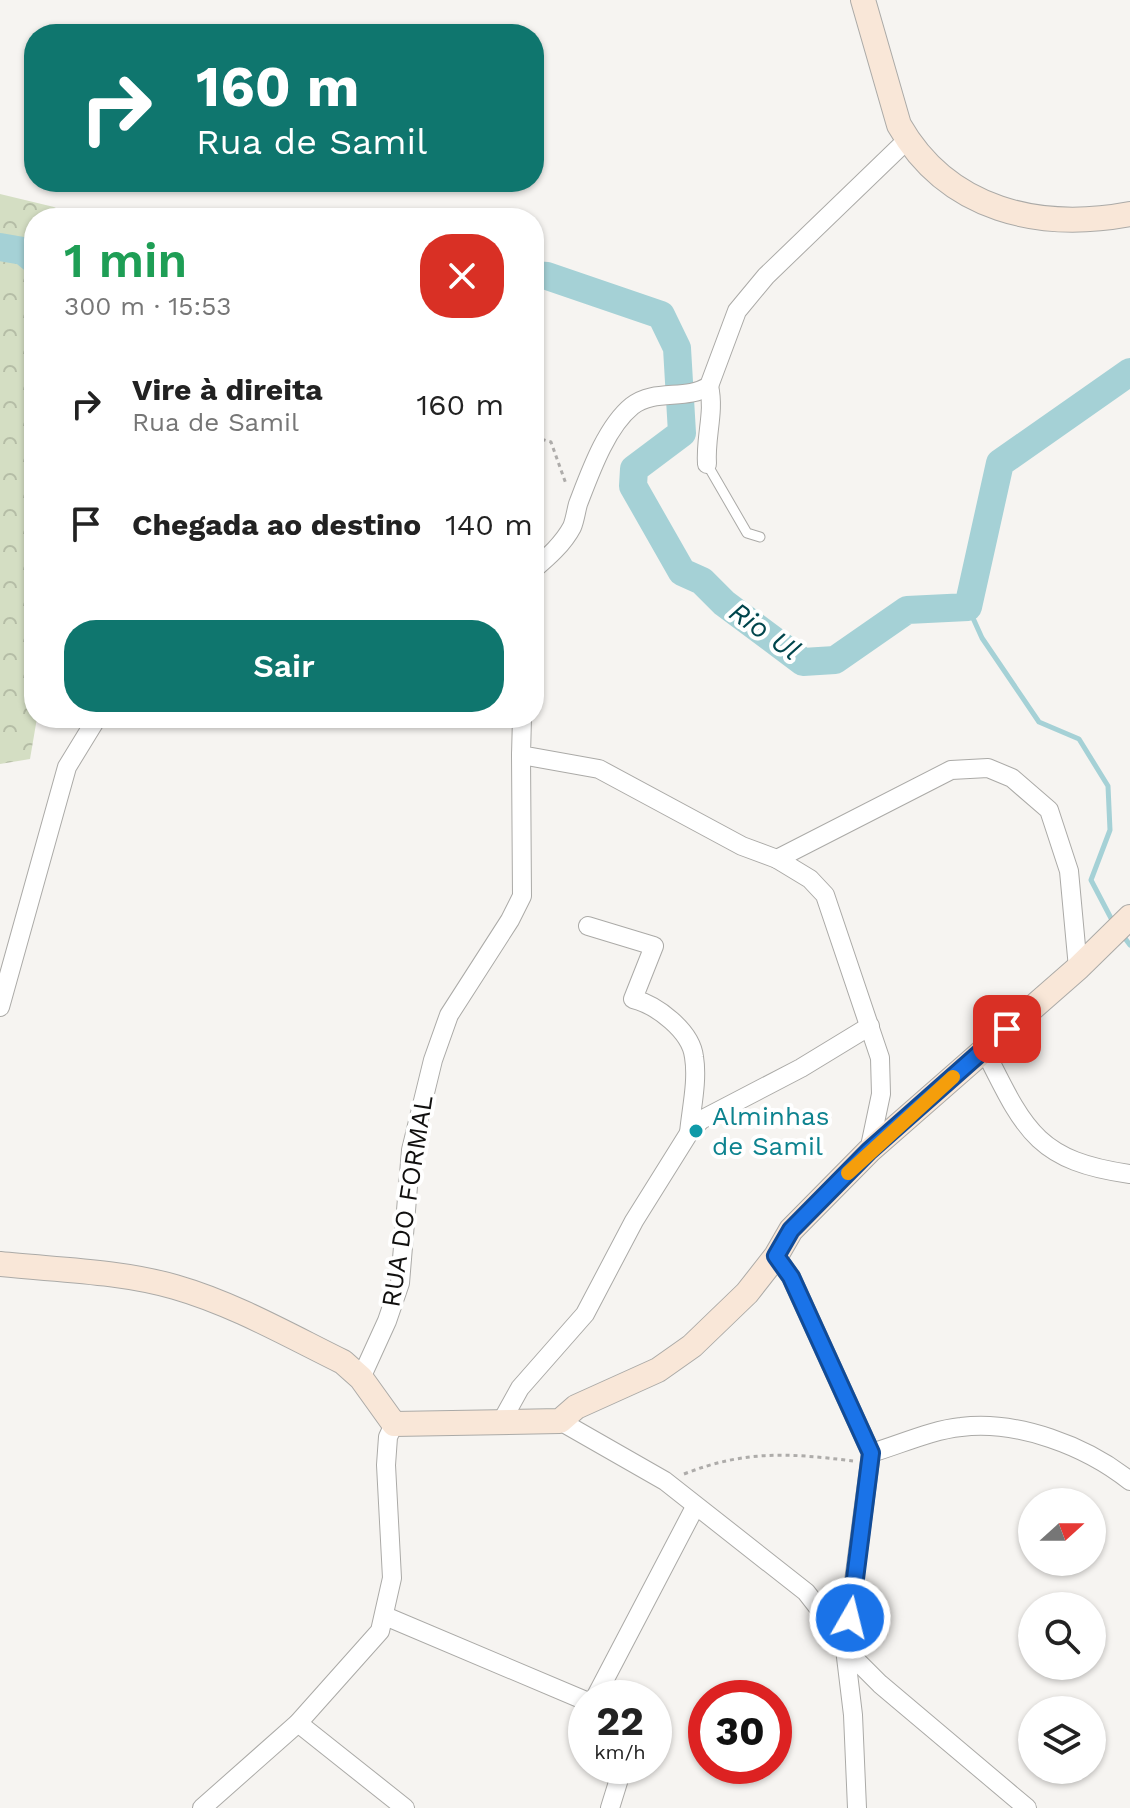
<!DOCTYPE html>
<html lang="pt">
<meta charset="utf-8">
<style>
body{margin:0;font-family:"Work Sans",sans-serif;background:#f6f6f6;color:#222;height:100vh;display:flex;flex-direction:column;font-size:30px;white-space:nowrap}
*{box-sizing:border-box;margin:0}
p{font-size:26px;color:#767676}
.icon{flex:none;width:44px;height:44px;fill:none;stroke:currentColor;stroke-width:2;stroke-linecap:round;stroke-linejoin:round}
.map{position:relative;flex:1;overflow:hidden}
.details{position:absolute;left:24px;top:208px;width:520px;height:520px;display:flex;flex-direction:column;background:#fff;border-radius:32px;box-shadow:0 2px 6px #0004}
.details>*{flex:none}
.banner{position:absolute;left:24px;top:24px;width:520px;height:168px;border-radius:32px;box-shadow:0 2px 6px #0004;background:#0f766e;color:#fff;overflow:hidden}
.needle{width:52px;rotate:69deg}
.buttons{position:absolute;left:1018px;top:1488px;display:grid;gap:16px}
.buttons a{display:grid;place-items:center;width:88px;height:88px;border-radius:50%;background:#fff;box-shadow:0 2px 6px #0004;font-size:40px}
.speed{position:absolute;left:568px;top:1680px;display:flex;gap:16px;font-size:40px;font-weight:700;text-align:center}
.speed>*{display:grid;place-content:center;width:104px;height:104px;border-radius:50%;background:#fff;box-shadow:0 2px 6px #0004;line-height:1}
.speed small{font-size:20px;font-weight:400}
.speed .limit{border:12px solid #d22;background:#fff;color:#111}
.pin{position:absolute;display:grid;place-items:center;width:68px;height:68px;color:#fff;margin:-34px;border-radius:16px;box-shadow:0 4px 12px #0006}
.me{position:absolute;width:88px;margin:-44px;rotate:8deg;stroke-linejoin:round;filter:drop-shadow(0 0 6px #0008)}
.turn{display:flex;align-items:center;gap:28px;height:168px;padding:0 40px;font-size:36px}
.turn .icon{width:104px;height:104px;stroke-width:2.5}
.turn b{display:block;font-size:56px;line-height:68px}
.round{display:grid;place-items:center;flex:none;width:84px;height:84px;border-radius:32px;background:#f6f6f6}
.overview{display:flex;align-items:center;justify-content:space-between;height:136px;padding:0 40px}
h1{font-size:48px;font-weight:600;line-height:60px;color:#1e9e55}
.button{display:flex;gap:16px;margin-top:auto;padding:16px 40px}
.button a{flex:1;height:92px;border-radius:32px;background:#0f766e;color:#fff;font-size:32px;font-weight:600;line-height:92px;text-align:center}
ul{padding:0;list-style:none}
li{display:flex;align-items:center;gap:24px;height:120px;padding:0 40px}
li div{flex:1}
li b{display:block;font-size:30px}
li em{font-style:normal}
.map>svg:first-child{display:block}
</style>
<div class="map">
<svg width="1130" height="1808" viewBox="0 0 1130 1808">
<defs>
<pattern id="forest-crowns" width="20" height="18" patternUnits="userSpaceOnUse" patternTransform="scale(2)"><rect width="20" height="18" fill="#d4dec3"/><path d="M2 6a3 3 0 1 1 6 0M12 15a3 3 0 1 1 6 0" fill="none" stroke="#b5bda6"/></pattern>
</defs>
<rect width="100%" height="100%" fill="#f6f4f1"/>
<!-- forest -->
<polygon fill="url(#forest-crowns)" points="0,194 54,207 75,218 34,218 34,718 37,718 30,759 0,764"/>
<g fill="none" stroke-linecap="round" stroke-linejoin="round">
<!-- stream -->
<g stroke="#a5d1d6" stroke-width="5">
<polyline points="968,607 982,638 1039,722 1079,739 1108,786 1110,830 1091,880 1113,922"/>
<polyline points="1121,933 1130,945"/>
</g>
<!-- river -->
<g stroke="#a5d1d6" stroke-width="28">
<polyline points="0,247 23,251 34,260"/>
<polyline points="534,275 547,276 661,315 677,348 682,433 634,469 633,486 682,572 702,581 724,603 803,662 835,660 907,610 968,607 1000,463 1130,372"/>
</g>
<!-- lane casing -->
<g stroke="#abaaa7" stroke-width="11">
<polyline id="lane" points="707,464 747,533 760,537"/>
</g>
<!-- street casing -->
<g stroke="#abaaa7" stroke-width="20">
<g id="street">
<path d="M707,464C705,437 715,412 709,386"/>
<path d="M534,569C548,557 563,544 572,527C575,520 576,511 578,504C590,473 606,427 632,406C655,388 686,401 709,386L737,311L766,276L907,140"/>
<polyline points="522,718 521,755 599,769 742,846 777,859"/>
<path d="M588,926L654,946L633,999C657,1005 691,1031 694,1057C698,1081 691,1110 689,1133"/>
<polyline points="0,1007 67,767 97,718"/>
<path d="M984,1049C1024,1129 1036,1161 1130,1174"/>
<polyline points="869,1151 881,1094 880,1058 825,895 810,879 777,859 951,770 988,768 1012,778 1049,810 1069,871 1078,968"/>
<polyline points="776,1256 791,1277 871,1453 845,1649 880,1684 1027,1808"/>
<polyline points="361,1378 387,1321 400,1283 411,1150 433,1060 449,1015 510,920 522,896 521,755"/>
<polyline points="560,1421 665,1481 806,1592 831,1624 845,1649 853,1715 857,1808"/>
<polyline points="500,1424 520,1388 585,1314 634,1221 689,1133 701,1120 801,1068 870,1026"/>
<path d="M871,1453C899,1445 931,1430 961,1427C1018,1420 1086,1446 1130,1481"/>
<polyline points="385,1616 586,1701"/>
<polyline points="595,1698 695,1507"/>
<polyline points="298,1723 405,1808"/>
<polyline points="202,1808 298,1723 380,1631 392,1578 386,1465 388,1437 394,1424"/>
<polyline points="610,1808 623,1766"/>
</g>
</g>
<!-- secondary casing -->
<g stroke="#abaaa7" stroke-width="26">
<g id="secondary">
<path d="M863,0L899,125C948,211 1040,231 1130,214"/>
<path d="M0,1264C58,1270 120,1271 175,1287C234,1304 288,1335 343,1362L361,1378L394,1424L560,1421L576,1407L658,1370L692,1346L747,1293L776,1256L791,1230L869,1151L1078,968L1130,917"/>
</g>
</g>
<!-- path -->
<g stroke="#aeacaa" stroke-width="3" stroke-dasharray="4 4" stroke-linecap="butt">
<polyline points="534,437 551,442 566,484"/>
<path d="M684,1474C745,1450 789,1453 853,1461"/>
</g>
<!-- lane -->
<use href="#lane" stroke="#fff" stroke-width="9"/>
<!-- street -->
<use href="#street" stroke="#fff" stroke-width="18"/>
<!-- secondary -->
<use href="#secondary" stroke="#f9e7d8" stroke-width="24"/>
</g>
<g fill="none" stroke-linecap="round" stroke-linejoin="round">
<!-- route casing -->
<g stroke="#114b97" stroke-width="20">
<polyline id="route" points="850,1618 871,1453 791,1277 776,1256 791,1230 869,1151 1007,1029"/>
</g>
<!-- route -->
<use href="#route" stroke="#1a73e8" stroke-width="14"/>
<!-- slow -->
<polyline stroke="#f59e0b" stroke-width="14" points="848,1173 953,1077"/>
</g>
<!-- markers -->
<circle fill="#0f9aa8" stroke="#fff" stroke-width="3" cx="696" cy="1131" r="8"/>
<g text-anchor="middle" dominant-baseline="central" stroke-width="8" stroke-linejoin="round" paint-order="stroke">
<!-- culture labels -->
<g font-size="26" fill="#0d838f" stroke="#fff" text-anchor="start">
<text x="712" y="1116">Alminhas<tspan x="712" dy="30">de Samil</tspan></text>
</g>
<!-- street labels -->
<g font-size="26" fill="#11100f" stroke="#fff">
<text transform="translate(407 1201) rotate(-81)">RUA DO FORMAL</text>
</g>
<!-- water labels -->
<g font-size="28" font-style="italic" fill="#00454c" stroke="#fff">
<text transform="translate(765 631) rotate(35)">Rio Ul</text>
</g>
</g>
</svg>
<div class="buttons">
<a><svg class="needle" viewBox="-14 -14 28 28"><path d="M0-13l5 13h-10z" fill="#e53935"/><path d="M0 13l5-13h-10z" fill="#767676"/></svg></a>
<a><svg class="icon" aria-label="search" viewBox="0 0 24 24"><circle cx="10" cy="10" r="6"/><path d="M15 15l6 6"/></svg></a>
<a><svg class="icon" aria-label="layers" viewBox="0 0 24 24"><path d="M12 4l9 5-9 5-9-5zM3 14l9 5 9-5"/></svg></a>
</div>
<div class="speed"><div>22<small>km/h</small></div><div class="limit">30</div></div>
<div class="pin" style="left:1007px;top:1029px;background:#d93025"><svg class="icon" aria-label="arrive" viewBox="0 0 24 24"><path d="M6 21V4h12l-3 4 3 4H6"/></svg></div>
<svg class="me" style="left:850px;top:1618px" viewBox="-20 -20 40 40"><circle r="17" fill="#1a73e8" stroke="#fff" stroke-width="3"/><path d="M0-11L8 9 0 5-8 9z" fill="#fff"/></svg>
<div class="banner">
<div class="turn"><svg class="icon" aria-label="right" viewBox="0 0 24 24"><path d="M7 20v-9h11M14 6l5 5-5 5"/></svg><div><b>160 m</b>Rua de Samil</div></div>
</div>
<section class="details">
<div class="overview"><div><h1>1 min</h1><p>300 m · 15:53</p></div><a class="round" style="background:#d93025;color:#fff"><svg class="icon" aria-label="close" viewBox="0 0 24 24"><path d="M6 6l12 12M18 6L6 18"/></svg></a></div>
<ul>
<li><svg class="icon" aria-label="right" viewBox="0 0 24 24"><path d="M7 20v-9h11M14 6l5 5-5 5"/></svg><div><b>Vire à direita</b><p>Rua de Samil</p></div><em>160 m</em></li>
<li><svg class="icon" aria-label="arrive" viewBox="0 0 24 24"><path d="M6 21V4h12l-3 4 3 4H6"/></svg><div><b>Chegada ao destino</b></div><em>140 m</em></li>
</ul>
<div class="button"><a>Sair</a></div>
</section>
</div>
